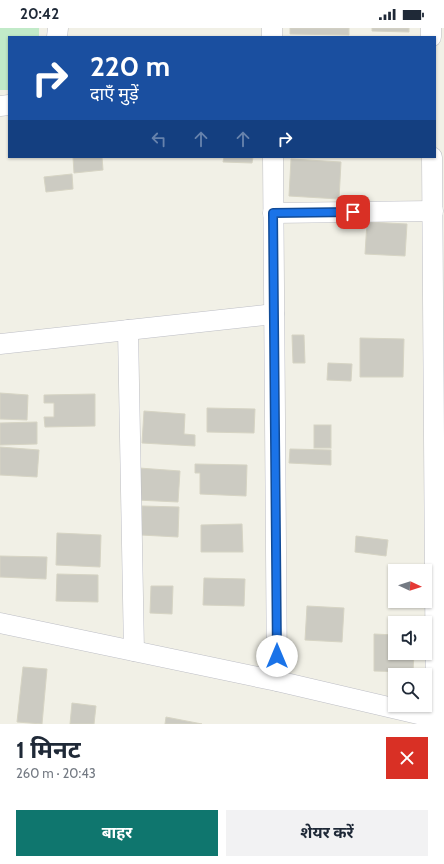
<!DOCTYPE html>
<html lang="hi">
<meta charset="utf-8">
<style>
body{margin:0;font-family:Cabin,"Noto Sans Devanagari",sans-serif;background:#f2f2f3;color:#1f2937;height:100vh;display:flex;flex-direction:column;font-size:15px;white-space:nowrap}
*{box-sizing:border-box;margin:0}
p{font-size:13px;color:#747a83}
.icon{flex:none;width:22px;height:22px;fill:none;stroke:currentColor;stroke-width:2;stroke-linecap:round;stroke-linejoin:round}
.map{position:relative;height:696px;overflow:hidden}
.details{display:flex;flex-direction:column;background:#fff;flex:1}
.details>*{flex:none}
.banner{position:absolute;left:8px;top:8px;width:428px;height:122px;border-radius:0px;box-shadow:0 1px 3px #0004;background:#1a4fa0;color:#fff;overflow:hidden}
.needle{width:26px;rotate:94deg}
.fabs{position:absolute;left:388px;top:536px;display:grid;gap:8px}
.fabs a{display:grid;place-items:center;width:44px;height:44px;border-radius:0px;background:#fff;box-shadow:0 1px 3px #0004;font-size:20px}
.pin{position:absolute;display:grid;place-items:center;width:34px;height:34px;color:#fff;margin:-17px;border-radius:8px;box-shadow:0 2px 6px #0006}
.me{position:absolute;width:44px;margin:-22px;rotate:0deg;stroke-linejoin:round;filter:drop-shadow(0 0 3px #0008)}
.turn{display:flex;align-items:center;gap:14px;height:84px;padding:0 16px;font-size:18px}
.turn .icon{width:52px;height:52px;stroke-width:2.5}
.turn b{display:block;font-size:28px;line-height:34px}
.lanes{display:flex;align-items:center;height:38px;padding:0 16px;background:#0003;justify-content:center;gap:20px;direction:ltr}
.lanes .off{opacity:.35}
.round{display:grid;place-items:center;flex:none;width:42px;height:42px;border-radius:0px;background:#f2f2f3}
.overview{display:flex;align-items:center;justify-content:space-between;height:68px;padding:0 16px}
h1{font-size:24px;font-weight:700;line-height:30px}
.action{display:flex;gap:8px;margin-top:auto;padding:8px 16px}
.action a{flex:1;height:46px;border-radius:0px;background:#0f766e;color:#fff;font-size:16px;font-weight:700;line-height:46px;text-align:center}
.action a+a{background:#f2f2f3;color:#1f2937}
.status{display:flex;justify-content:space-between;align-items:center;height:28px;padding:0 20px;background:#fff;direction:ltr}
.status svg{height:11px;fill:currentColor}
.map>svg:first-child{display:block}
</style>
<div class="status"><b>20:42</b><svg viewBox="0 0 49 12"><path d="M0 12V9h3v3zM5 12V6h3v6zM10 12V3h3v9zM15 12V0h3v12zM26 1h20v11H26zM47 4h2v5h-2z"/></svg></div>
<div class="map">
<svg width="444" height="696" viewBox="0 0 444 696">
<rect width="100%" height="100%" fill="#f1f0e6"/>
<!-- green -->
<polygon fill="#c1eac8" points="0,0 39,0 39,9 9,9 9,62 0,62"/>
<!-- building -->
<g fill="#cccbc2" stroke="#d6d4c4">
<polygon points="290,0 349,0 349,7 290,6"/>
<polygon points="372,0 409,0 409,4 372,3"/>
<polygon points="73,129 102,129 103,142 74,145"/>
<polygon points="224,129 253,129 252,135 223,134"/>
<polygon points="291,131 341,134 339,171 289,168"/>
<polygon points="72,146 73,161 46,164 44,149"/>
<polygon points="367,194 407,196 405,228 365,226"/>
<polygon points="292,307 304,307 305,335 293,335"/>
<polygon points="360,310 404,311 403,349 360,349"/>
<polygon points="328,335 352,336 351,353 327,352"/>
<polygon points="0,365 28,367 27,392 0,391"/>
<polygon points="95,366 95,398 45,399 44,389 54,389 54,375 44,375 44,367"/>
<polygon points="207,380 255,381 254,405 207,404"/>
<polygon points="144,383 185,386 184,406 195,407 195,418 142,415"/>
<polygon points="37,394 37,416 0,417 0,395"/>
<rect x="314" y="397" width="17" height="23"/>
<polygon points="0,419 39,422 37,449 0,447"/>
<polygon points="290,421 331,422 331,437 289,435"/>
<polygon points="195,436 247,437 246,468 200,466 200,445 195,445"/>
<polygon points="139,440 180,443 178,474 137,472"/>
<polygon points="142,478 179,479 178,509 141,507"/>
<polygon points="242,496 243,524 201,524 201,497"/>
<polygon points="57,505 101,507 100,539 56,537"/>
<polygon points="356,508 388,512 386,528 355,524"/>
<polygon points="0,528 47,529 46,551 0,549"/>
<polygon points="57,546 98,547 98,574 56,573"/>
<polygon points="204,550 245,551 244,578 203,577"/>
<polygon points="151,558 173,558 172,586 150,585"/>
<polygon points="307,578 344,580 342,614 305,612"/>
<polygon points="374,606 395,607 395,625 414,625 413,644 374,643"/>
<polygon points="23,639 47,641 42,696 17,694"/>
<polygon points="72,675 96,678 94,696 70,696"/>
<polygon points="166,689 202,696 165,696"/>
</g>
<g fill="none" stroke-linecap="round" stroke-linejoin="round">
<!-- minor casing -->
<g stroke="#bdbec5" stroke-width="21">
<g id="minor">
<polyline points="272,0 272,9"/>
<polyline points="431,0 431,9"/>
<polyline points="57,9 58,0"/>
<polyline points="0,78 9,77"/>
<polyline points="273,129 277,653"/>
<polyline points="432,129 436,690"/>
<polyline points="273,185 433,183"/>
<polyline points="128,302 134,623"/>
<polyline points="0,316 274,286"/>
<polyline points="0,595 277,653 444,692"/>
</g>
</g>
<!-- minor -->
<use href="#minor" stroke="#fff" stroke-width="20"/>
</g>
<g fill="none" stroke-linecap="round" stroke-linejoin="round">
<!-- route casing -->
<g stroke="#114b97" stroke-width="10">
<polyline id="route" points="277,628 273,185 353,184"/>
</g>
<!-- route -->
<use href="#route" stroke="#1a73e8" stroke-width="7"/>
</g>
</svg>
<div class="fabs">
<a><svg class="needle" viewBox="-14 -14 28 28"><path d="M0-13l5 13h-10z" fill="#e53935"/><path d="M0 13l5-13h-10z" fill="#747a83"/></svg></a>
<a><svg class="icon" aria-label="sound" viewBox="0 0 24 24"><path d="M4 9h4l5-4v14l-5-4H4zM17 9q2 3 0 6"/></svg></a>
<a><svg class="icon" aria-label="search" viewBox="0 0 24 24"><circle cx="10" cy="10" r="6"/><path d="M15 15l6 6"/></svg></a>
</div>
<div class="pin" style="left:353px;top:184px;background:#d93025"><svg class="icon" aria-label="arrive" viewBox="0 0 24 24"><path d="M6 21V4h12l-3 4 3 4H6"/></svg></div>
<svg class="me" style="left:277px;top:628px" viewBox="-20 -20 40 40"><circle r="19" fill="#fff"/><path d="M0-13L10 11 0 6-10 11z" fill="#1a73e8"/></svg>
<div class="banner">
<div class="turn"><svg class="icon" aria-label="right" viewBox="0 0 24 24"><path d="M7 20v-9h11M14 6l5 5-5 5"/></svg><div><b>220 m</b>दाएँ मुड़ें</div></div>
<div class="lanes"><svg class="icon off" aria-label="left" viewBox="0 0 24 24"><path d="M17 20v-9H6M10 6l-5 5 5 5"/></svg><svg class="icon off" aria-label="ahead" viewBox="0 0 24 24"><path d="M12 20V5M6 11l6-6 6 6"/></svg><svg class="icon off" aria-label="ahead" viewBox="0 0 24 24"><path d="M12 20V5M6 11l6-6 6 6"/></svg><svg class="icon" aria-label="right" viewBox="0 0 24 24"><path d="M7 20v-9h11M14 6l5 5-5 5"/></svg></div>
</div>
</div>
<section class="details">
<div class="overview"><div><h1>1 मिनट</h1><p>260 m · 20:43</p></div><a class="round" style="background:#d93025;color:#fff"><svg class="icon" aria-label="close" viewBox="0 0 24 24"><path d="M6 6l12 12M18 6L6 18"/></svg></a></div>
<div class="action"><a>बाहर</a><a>शेयर करें</a></div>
</section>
